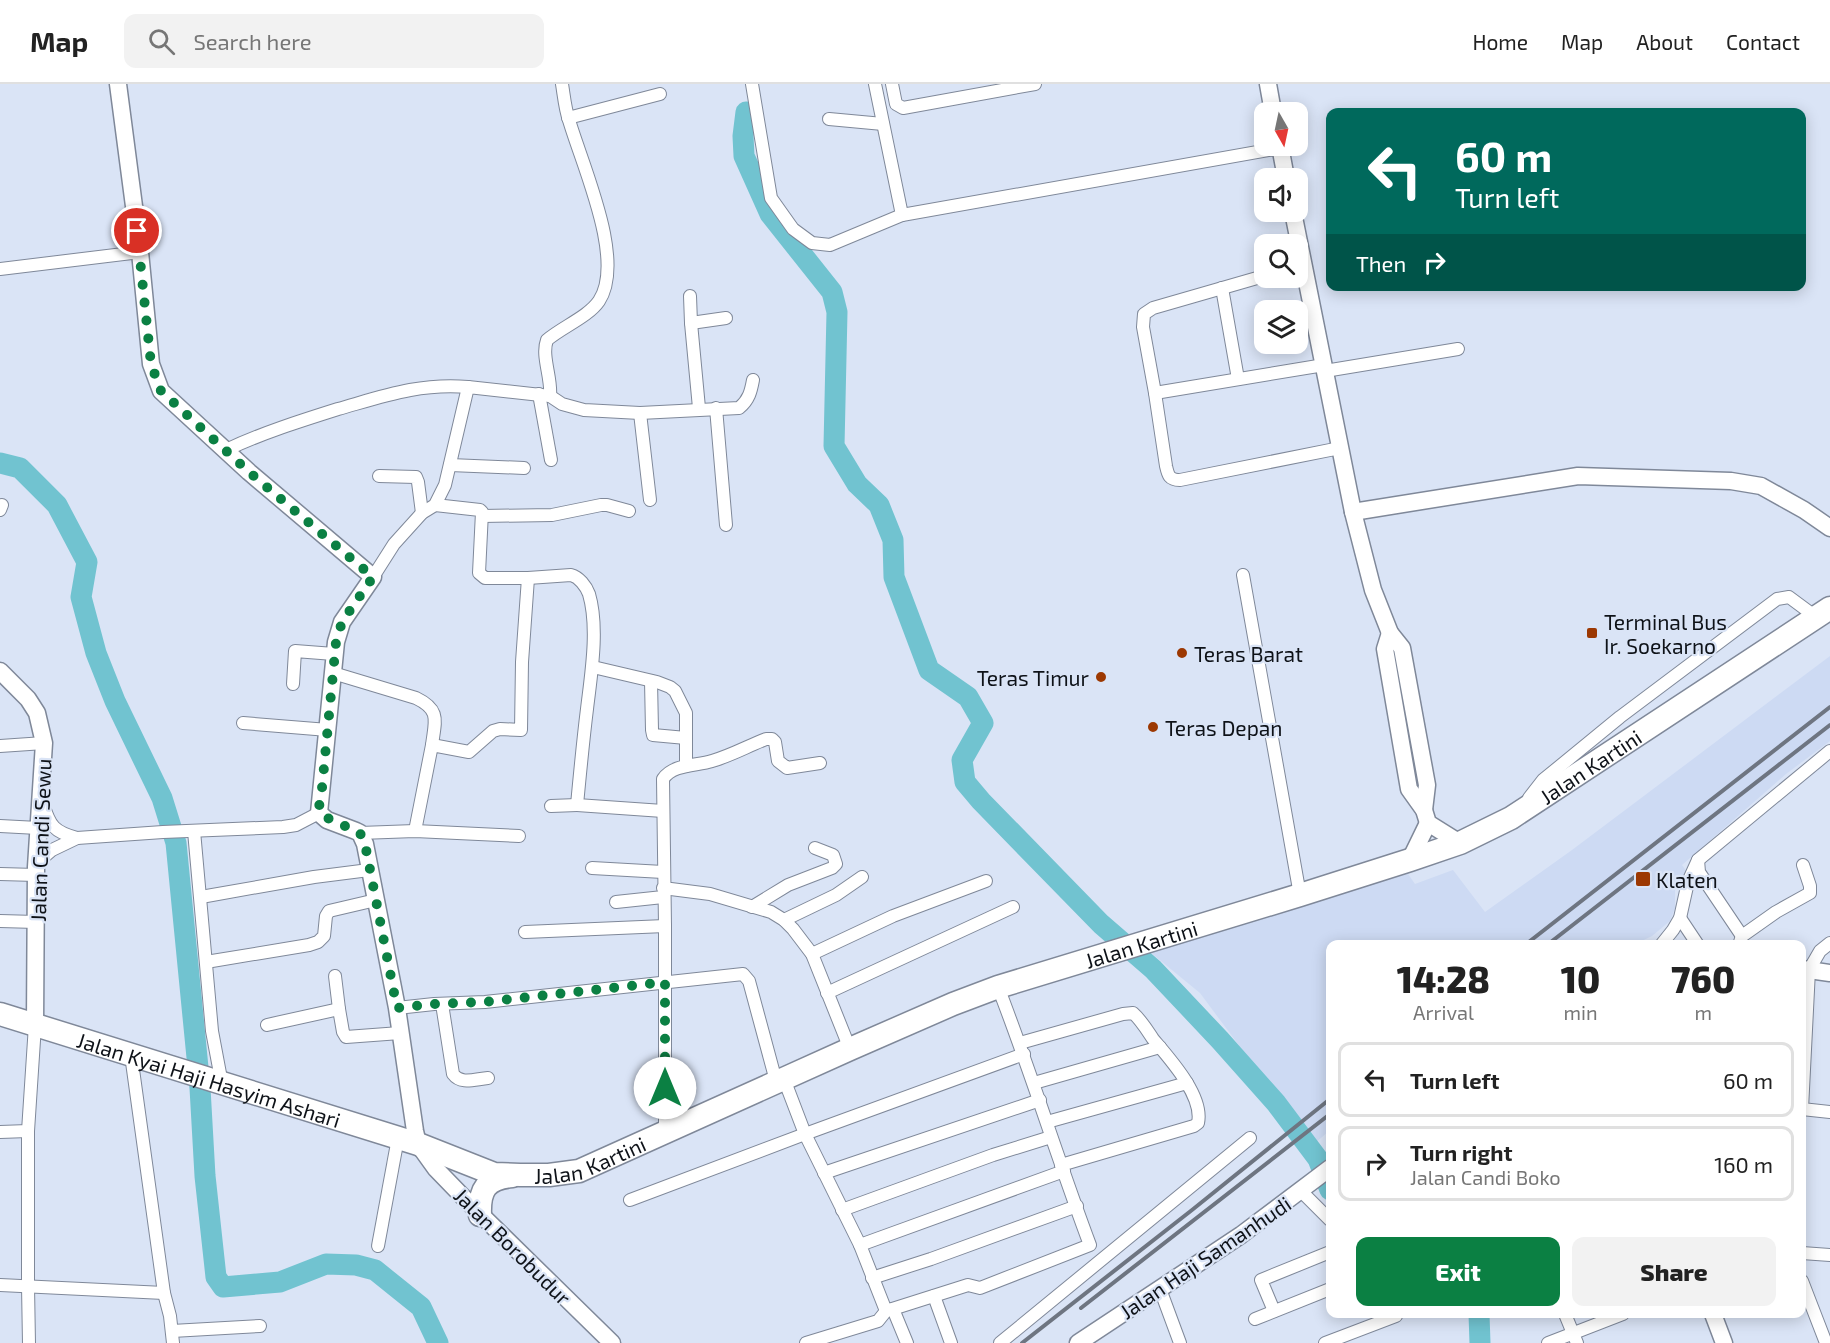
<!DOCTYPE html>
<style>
body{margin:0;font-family:"Exo 2",sans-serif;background:#f2f2f2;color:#222;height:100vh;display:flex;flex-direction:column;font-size:22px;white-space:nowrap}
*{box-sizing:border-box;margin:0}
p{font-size:20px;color:#767676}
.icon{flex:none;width:33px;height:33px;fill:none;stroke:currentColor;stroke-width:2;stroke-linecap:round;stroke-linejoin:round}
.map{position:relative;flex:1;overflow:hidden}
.side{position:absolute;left:1326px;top:856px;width:480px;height:378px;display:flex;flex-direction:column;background:#fff;border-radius:12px;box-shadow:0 3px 15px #0003}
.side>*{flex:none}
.banner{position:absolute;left:1326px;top:24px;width:480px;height:183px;border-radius:12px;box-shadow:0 3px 15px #0003;background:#00695c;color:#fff;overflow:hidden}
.needle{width:39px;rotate:171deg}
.buttons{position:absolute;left:1254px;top:18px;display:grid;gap:12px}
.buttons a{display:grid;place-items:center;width:54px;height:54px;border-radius:12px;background:#fff;box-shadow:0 3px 15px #0003;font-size:30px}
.pin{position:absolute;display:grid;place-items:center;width:51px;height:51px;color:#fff;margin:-26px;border:3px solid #fff;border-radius:50%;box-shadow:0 2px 6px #0007}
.me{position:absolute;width:66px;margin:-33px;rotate:0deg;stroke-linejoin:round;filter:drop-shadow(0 0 4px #0008)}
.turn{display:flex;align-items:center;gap:21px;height:126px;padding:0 30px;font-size:27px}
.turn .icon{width:78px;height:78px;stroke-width:2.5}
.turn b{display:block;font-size:42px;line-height:51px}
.then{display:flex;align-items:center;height:57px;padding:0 30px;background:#0003;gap:12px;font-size:22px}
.eta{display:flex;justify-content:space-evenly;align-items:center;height:102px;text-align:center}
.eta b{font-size:36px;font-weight:800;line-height:42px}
.action{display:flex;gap:12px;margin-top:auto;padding:12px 30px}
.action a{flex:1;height:69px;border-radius:12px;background:#0b8043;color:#fff;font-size:24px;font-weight:800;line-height:69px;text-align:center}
.action a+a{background:#f2f2f2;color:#222}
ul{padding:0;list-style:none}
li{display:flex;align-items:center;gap:18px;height:75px;margin:0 12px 9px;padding:0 18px;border:3px solid #e0e0e0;border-radius:12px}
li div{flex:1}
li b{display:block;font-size:22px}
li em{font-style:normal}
header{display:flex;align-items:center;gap:36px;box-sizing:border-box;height:84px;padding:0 30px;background:#fff;border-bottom:2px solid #e0e0e0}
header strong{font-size:28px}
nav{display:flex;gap:33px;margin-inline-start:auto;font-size:21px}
.search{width:420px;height:54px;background:#f2f2f2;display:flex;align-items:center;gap:15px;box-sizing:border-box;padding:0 21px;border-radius:12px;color:#767676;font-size:22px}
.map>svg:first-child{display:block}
</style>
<header>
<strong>Map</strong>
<div class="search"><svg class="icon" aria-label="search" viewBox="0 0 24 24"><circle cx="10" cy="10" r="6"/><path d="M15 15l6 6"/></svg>Search here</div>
<nav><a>Home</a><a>Map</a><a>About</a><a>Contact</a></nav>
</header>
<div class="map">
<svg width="1830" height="1259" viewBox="0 0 1830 1259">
<rect width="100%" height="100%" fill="#dae4f6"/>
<!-- built -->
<polygon fill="#cddaf3" points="1830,572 1830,657 1786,690 1682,781 1689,791 1675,804 1675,824 1670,837 1652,852 1633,861 1330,861 1330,1046 1313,1061 1200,909 1150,868 1309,816 1408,790 1415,800 1453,786 1485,828 1572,766"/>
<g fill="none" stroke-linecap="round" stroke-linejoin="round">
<!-- river -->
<g stroke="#71c3d0" stroke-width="21">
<polyline points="746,28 743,52 744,72 770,130 832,208 837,228 834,362 857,400 879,421 893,456 894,493 929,586 968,613 983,639 962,676 965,698 981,717 1101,840 1153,885 1220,956 1276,1019 1318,1075 1330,1106"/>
<polyline points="0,379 20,384 57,421 87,478 81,513 96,569 115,617 162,714 176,759 200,1004 205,1092 216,1193 223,1203 280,1198 326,1180 356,1181 375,1186 421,1223 438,1259"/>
<polyline points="1479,1230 1480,1259"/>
</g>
<!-- street casing -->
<g stroke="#7f8899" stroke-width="14">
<g id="street">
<polyline points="752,0 771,114 793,145 812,159 830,161 902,131"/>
<polyline points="875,0 902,131 1280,64"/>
<polyline points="892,0 896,20 903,24 1035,0"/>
<polyline points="568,34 660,10"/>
<polyline points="829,35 883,40"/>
<polyline points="0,185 140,168"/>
<polyline points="1264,192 1153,224 1144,230 1143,243 1155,309 1324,281"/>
<polyline points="1222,204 1238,295"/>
<polyline points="690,212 691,239 699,324"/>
<polyline points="691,239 726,234"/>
<polyline points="1325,287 1458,265"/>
<path d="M1155,309L1166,382C1168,391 1169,396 1180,396L1340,364"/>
<polyline points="539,310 551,376"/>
<path d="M550,312L562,320L584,326L640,329L739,324C749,316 751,307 753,296"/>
<polyline points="716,324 726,441"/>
<polyline points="640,329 650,416"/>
<path d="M226,366C262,349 300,337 338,325C384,312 419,299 468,303"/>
<polyline points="450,381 524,384"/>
<polyline points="379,392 416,393 418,398 422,429"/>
<path d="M435,421L480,426L482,428L479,489L485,494H528L571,491C579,493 586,502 589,510C599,544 591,591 587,625C583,657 580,689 577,721L663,727"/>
<polyline points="0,426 2,421"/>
<polyline points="482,432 552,431 601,421 607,421 629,427"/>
<polyline points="1243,491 1300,811"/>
<path d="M373,493L394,460L422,429L435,421L445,401L468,303L550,312C552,294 541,272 547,256C562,243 588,233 599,217C626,176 582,81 569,36C565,25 564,12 562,0"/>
<polyline points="593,583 657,598 670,603 675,607 686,629 686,682"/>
<path d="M333,589L416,614C441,626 435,637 432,661"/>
<polyline points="651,597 652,646 653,651 686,654"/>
<polyline points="293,600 295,567 334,570"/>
<polyline points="243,639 328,646"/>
<polyline points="0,662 44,659"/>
<polyline points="1529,714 1543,696 1620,633 1777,515 1789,513 1816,533"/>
<path d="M43,720C50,742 54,748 77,754"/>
<polyline points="551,722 577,721"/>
<polyline points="0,742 38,744"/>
<polyline points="194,747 212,947 222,1000"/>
<polyline points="415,747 432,661 469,668 493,647 500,645 521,646 522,578 528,494"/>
<polyline points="360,749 415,747 519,752"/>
<polyline points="1698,776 1699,788 1742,852"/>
<polyline points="36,783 45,772 52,766 77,754 163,748 283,743 296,741 319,729"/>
<polyline points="592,784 663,788"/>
<polyline points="0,790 36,791"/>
<polyline points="663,804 710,810 771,828 784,836 793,845 812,870 850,965"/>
<polyline points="201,813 314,793 369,786"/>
<polyline points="616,818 663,813"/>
<polyline points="752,823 788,801 832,784 836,780 833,771 815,764"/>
<polyline points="1680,834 1698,861"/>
<polyline points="784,836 836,811 862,793"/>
<polyline points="0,837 36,838"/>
<polyline points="525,848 665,842"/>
<polyline points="1830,859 1820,867 1809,886 1802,1025 1830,1028"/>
<polyline points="1661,861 1673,846 1680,834 1688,798 1698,776 1830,667"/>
<polyline points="1739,861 1742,852 1776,828 1810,809 1810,802 1803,781"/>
<polyline points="812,870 893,832 986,797"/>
<polyline points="206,878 309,861 318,858 324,852 326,832 329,827 376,816"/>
<polyline points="335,892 339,925"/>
<polyline points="827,909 1013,823"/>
<path d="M442,920L453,990C461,1001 475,995 488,994"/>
<polyline points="397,924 434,920 485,918 743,890 749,897 776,997"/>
<polyline points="267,941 339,925 343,948 346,953 400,949"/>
<path d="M1020,959L1123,930L1133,929C1141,936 1147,946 1153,955C1169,974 1204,1012 1198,1039L1194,1042L1061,1081"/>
<polyline points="131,971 164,1209 170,1232 173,1259"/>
<path d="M784,995L805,1050L860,1161L886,1227L968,1201L980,1204L1090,1161C1058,1076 1031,988 998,903"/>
<polyline points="1034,999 1160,963"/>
<polyline points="1047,1038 1187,999"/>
<polyline points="28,1047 28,1202 29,1259"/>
<path d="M665,1047V842L663,695C673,680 696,682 712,677C730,672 748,662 766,655H772L775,658L778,677L787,684L820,679"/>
<polyline points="0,1048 28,1047 35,941"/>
<polyline points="824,1089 1040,1016"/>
<polyline points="1301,1107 1330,1136"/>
<polyline points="630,1116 805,1050 1024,970"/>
<polyline points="842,1126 993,1071 1051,1053"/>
<polyline points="860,1161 1064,1087"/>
<polyline points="378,1162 398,1054"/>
<polyline points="1802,1169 1830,1171"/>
<polyline points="872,1194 931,1175 1077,1122"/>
<polyline points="1802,1197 1826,1259"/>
<polyline points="0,1201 164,1209"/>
<polyline points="1160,1205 1180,1259"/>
<polyline points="934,1212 951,1259"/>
<polyline points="893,1225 907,1259"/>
<polyline points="1274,1227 1261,1196 1330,1168"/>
<polyline points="1565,1230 1577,1259"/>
<polyline points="1255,1235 1330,1205"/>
<polyline points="172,1247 260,1242"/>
<polyline points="806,1259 878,1237 886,1227"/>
<polyline points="1000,1259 1250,1054"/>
<polyline points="1325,1259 1396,1232"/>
<polyline points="1548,1259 1623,1230"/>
</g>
</g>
<!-- secondary casing -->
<g stroke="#7f8899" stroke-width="19">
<g id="secondary">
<polyline points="118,0 140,168 151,280 161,307 249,388 373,493 342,538 336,558 319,729 327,736 356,747 360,749 365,760 397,924 415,1047 418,1060 436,1085 466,1116 612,1259"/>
<polyline points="1268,0 1273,28"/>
<polyline points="1280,62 1286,94"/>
<polyline points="1293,128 1353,428 1373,506 1390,549 1402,564 1427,701 1424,726"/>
<polyline points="1353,428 1578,392 1731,397 1761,402 1804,426 1830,444"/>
<polyline points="1390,549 1385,565 1409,705 1424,726 1428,739 1460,759"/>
<polyline points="0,587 28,615 37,629 44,659 36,783 35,941"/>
<polyline points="1410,776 1428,739"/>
<polyline points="1802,885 1830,889"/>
<polyline points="1713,1230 1724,1259"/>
<polyline points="1078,1259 1241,1151 1330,1084"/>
</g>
</g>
<!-- highway casing -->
<g stroke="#7f8899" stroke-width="25">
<g id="highway">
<path id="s1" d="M0,930L418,1060L494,1090L520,1091H549L579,1087L850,965L953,920L998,903L1300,811L1410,776L1460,759L1511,734L1830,524"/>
<path d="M480,1131C479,1105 486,1095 512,1092"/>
</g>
</g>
<!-- street -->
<use href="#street" stroke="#fff" stroke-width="12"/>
<!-- secondary -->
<use href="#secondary" stroke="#fff" stroke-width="16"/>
<!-- highway -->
<use href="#highway" stroke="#fff" stroke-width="22"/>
<!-- rail -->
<g stroke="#6e7581" stroke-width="4">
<polyline points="1525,861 1830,623"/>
<polyline points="1547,861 1830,641"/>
<polyline points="1081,1224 1330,1030"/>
<polyline points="1022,1259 1192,1126 1330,1015"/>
</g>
</g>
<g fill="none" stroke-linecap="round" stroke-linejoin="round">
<!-- route -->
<path stroke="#0b8043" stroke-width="10" stroke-dasharray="0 18" d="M137,147L151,280L161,307L249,388L373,493L342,538L336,558L322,704C321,713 316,725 323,732L356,747L360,749L365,760L397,924L434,920L485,918L665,898V1004"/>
</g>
<!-- markers -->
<g fill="#9c3802" stroke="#dae4f6" stroke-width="2">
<rect x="1586" y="543" width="12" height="12" rx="3"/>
<circle cx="1182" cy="569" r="6"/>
<circle cx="1101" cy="593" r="6"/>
<circle cx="1153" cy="643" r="6"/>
<rect x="1635" y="787" width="16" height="16" rx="3"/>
</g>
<g text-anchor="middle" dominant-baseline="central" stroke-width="4.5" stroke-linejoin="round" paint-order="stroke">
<!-- poi labels -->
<g font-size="21" fill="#0e1218" stroke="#dae4f6" text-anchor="start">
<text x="1604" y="537">Terminal Bus<tspan x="1604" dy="24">Ir. Soekarno</tspan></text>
<text x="1194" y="569">Teras Barat</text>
<text x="1089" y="593" text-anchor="end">Teras Timur</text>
<text x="1165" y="643">Teras Depan</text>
<text x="1656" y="795">Klaten</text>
</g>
<!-- street labels -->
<g font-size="21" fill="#0e1218" stroke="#dae4f6">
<text stroke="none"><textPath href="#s1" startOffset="1698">Jalan Kartini</textPath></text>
<text transform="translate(40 756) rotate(-88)">Jalan Candi Sewu</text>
<text stroke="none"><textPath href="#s1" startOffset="1212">Jalan Kartini</textPath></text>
<text stroke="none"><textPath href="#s1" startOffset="219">Jalan Kyai Haji Hasyim Ashari</textPath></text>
<text stroke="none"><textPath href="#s1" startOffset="618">Jalan Kartini</textPath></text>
<text transform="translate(513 1162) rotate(45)">Jalan Borobudur</text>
<text transform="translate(1205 1173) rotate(-34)">Jalan Haji Samanhudi</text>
</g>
</g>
</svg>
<div class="buttons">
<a><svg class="needle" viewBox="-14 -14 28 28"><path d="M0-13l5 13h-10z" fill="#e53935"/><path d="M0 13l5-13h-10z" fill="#767676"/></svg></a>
<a><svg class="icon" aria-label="sound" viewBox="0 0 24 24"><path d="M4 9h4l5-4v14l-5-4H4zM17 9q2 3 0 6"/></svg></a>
<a><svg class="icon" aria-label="search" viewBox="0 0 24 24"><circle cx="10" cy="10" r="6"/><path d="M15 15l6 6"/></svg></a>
<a><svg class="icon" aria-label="layers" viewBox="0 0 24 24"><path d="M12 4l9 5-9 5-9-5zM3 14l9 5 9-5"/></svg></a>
</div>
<div class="pin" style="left:137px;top:147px;background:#d93025"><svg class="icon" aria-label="arrive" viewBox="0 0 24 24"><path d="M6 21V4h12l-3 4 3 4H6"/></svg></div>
<svg class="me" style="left:665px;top:1004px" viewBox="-20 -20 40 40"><circle r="19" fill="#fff"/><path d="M0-13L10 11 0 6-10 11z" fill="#0b8043"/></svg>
<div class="banner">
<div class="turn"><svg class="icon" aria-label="left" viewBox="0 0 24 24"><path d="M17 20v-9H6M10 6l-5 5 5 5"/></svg><div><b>60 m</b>Turn left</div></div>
<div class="then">Then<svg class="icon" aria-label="right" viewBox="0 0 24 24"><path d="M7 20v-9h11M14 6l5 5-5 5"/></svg></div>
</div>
<section class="side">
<div class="eta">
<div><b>14:28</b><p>Arrival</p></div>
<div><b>10</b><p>min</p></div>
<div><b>760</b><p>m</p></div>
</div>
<ul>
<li><svg class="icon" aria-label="left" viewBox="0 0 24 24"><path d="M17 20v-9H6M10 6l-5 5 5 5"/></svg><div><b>Turn left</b></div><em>60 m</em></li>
<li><svg class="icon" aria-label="right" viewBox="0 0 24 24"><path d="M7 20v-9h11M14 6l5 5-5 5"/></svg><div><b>Turn right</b><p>Jalan Candi Boko</p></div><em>160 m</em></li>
</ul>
<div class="action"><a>Exit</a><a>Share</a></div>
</section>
</div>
